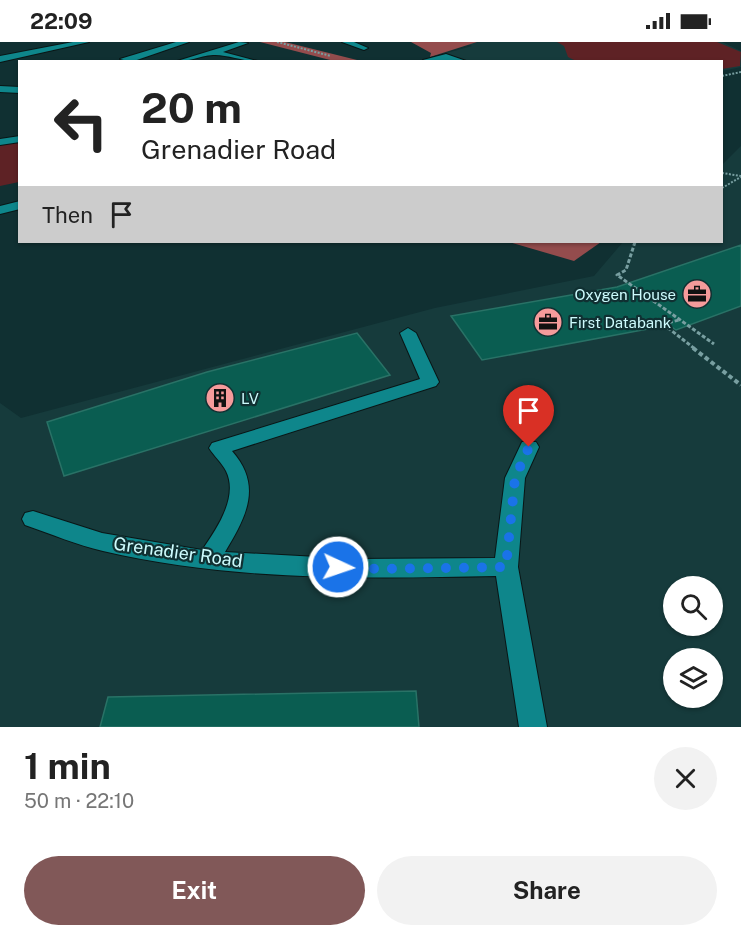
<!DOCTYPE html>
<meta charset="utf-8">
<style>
body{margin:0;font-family:"Public Sans",sans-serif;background:#f2f2f2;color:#222;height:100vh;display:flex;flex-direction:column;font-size:22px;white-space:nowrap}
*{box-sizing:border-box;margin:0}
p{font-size:20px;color:#767676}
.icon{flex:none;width:33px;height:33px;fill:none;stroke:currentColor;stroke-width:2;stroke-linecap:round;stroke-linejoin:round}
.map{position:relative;height:685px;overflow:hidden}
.drawer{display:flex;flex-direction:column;background:#fff;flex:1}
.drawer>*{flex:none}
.banner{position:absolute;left:18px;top:18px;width:705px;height:183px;border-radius:0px;box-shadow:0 2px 4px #0004;background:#fff;color:#222;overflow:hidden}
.controls{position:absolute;left:663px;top:534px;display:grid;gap:12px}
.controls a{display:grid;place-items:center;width:60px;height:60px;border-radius:50%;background:#fff;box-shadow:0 2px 4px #0004;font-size:30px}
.pin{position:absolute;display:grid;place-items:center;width:51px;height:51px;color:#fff;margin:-62px -26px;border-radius:50% 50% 50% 0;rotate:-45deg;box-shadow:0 0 6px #0007}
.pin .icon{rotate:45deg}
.me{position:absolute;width:66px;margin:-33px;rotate:93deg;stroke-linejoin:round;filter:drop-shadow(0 0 4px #0008)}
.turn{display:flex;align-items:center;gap:21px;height:126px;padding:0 24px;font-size:27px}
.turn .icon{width:78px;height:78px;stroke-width:2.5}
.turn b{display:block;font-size:42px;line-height:51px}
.then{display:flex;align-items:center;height:57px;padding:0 24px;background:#0003;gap:12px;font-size:22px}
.round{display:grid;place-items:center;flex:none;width:63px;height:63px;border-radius:32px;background:#f2f2f2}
.headline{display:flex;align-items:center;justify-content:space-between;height:102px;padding:0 24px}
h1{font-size:36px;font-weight:700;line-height:45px}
.primary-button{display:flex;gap:12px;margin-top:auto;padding:12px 24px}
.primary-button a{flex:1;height:69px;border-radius:36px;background:#815858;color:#fff;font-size:24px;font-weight:700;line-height:69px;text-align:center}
.primary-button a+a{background:#f2f2f2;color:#222}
.status{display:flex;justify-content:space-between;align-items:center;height:42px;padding:0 30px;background:#fff;direction:ltr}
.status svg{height:16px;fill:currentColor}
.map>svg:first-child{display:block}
</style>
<div class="status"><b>22:09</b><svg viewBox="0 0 49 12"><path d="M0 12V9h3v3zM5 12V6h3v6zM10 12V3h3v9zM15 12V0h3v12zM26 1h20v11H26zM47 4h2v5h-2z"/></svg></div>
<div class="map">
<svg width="741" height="685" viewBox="0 0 741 685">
<rect width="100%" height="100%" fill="#103032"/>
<!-- built -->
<g fill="#163b3c" fill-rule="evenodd">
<polygon points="464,0 722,0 741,9 741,25 722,29 722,20 414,20 472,4"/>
<path d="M741,104V685H0V361L21,376L435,266L594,234L623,200H722V123ZM674,544H712V584H674ZM674,616H712V656H674Z"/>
</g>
<!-- green -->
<g fill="#5e2225">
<polygon points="557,0 717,0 741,10 740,24 722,27 722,20 567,19 574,18 568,15 564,4"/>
<polygon points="19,100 19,140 0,144 0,103"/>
</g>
<!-- forest -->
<g fill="#944c4d">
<polygon points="260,0 285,0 361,19 334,19"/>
<polygon points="411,0 477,0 430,15 431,11"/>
<polygon points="509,200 601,200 574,219"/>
</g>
<!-- building -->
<g fill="#0a5d51" stroke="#297266" stroke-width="1.5">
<polygon points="741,203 741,264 676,288 669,283 482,318 451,274 617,245"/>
<polygon points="357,291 390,333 64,434 47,380 207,330"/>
<polygon points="416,649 419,685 100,685 108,655"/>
</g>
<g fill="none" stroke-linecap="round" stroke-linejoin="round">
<!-- minor casing -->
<g stroke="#091616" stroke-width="2">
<g id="minor">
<polygon points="73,0 89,0 0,20 0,14"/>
<polygon points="176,0 189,0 131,20 120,17"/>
<path d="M239,0L248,1L223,10L261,20C246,20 226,12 213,13C199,14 188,20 174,20Z"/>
<polygon points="342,0 354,0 368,6 364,8"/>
<polygon points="446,12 469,20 422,20 423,18"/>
<polygon points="0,44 20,45 20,51 0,50"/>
<polygon points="20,94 20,100 0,103 0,97"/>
<polygon points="20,159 20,167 0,172 0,164"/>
<path d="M408,286L416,291L439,340L436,344L232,409C263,444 246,475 225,510L354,517L495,516L505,436L522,400H536L539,405L525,436L518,525L547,685H519L496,534C365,537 232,539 103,509C77,503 51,492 25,483L22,477L25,471L33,469L102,491L202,508C216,488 239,455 226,429C222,421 214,414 209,406L212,401L420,337L400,291Z"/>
</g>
</g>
<!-- path-far2 -->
<g stroke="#789fa1" stroke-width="2" stroke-dasharray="2 1.5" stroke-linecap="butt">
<polyline points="277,0 331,14"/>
<polyline points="722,34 741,30"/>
<polyline points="722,131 741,134"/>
<polyline points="722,146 741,135"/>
</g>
<!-- path-far1 -->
<g stroke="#789fa1" stroke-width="3" stroke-dasharray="4 2" stroke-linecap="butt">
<polyline points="635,200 626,228 617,233 714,302"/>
<polyline points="663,282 695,307"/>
<polyline points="663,282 679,278"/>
</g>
<!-- path -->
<polyline stroke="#789fa1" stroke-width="4" stroke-dasharray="4.5 3" stroke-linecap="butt" points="693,306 741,343"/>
<!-- minor -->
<use href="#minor" fill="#0e868b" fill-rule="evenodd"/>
</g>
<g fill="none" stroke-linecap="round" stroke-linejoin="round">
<!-- route -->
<polyline stroke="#1a73e8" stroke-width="10" stroke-dasharray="0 18" points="338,525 381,527 506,525 515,436 529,405"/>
</g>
<!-- icons -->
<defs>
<g id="office-disc" transform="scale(1.5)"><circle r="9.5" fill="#f59b9b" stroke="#103032"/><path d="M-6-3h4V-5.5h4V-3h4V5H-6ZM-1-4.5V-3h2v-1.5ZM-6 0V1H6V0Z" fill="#111"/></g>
<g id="building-disc" transform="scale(1.5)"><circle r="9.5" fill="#f59b9b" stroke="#103032"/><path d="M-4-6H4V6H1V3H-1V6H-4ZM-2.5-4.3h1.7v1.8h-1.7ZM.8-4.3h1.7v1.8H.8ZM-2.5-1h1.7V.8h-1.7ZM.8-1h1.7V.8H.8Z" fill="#111"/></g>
</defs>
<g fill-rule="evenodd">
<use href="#office-disc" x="697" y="252"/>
<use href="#office-disc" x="548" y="280"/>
<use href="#building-disc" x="220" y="356"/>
</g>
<g text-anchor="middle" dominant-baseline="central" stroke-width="4.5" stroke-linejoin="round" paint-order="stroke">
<!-- poi labels -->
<g font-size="15" fill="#cdfbfd" stroke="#103032" text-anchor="start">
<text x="676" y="252" text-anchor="end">Oxygen House</text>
<text x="569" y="280">First Databank</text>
<text x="241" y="356">LV</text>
</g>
<!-- near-street labels -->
<g font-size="18" fill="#cdfbfd" stroke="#103032">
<text transform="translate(178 510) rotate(8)">Grenadier Road</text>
</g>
</g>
</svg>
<div class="controls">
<a><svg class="icon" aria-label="search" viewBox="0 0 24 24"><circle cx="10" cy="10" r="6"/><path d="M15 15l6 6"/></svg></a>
<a><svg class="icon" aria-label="layers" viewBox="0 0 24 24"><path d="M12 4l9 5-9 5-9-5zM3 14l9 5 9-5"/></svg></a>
</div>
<div class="pin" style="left:529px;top:405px;background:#d93025"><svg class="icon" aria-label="arrive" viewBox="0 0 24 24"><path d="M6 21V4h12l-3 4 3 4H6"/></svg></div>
<svg class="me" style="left:338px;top:525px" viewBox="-20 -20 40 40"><circle r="17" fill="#1a73e8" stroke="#fff" stroke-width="3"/><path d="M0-11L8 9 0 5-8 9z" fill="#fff"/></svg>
<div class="banner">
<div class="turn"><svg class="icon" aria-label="left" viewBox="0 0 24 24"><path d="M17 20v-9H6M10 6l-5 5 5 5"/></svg><div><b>20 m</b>Grenadier Road</div></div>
<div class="then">Then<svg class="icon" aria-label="arrive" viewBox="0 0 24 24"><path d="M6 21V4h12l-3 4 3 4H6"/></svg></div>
</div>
</div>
<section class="drawer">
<div class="headline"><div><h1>1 min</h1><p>50 m · 22:10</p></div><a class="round"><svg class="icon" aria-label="close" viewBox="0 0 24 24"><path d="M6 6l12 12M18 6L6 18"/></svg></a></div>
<div class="primary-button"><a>Exit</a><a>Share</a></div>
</section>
